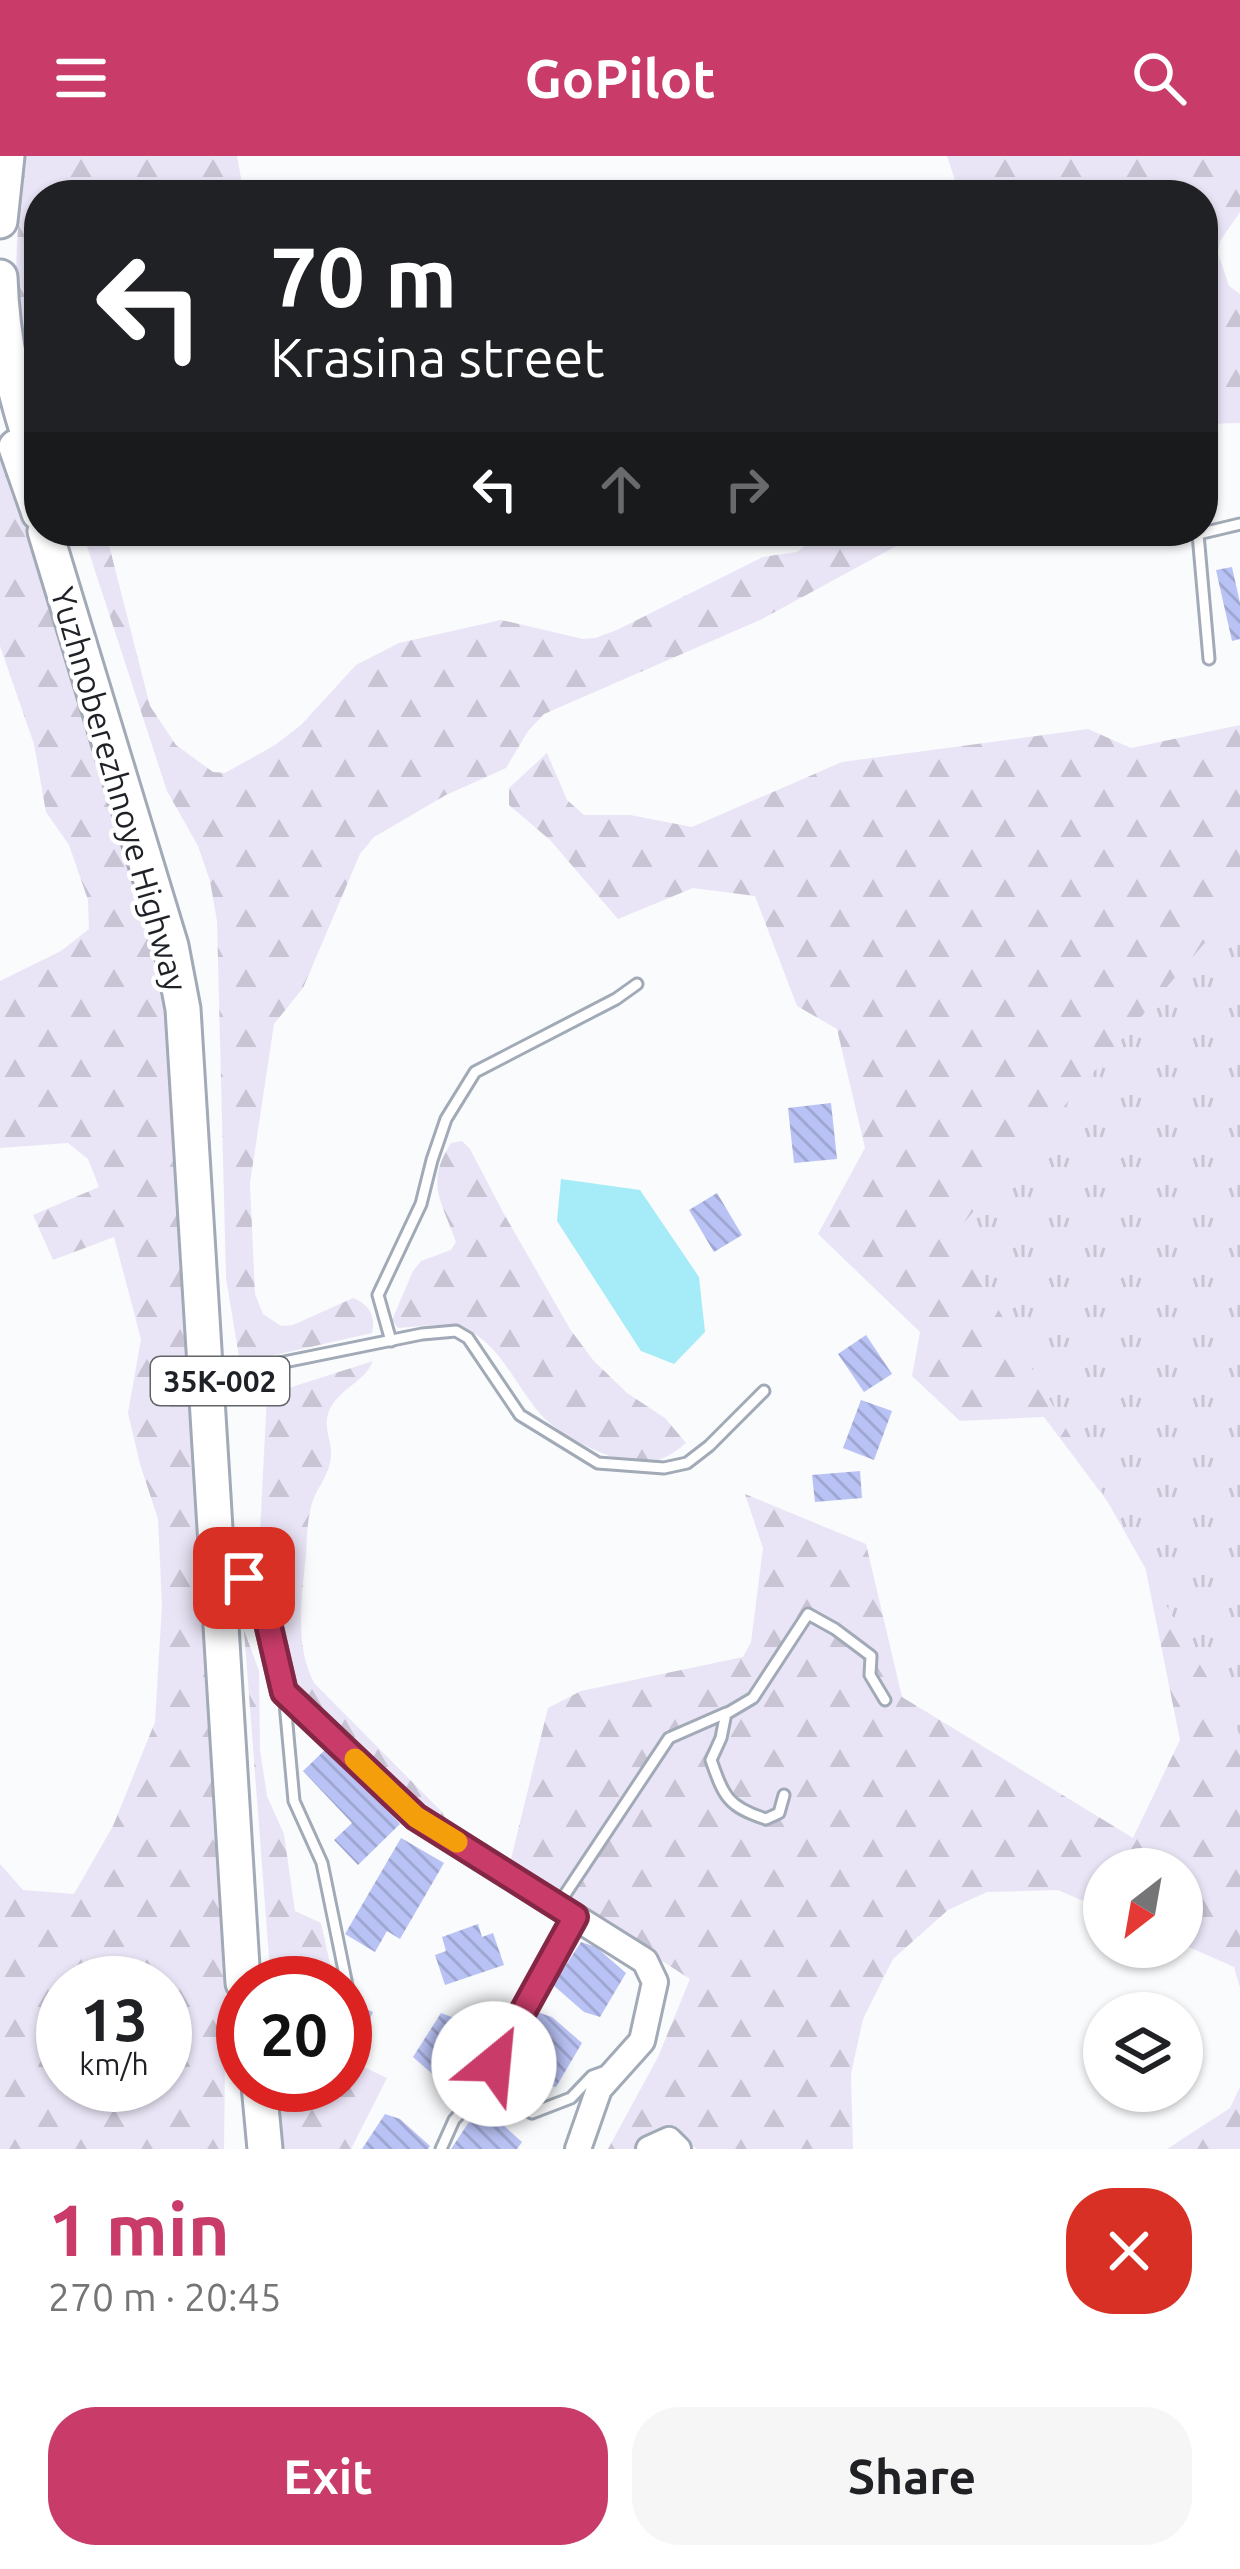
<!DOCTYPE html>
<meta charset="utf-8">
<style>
body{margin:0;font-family:Ubuntu,sans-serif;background:#f6f6f6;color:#202124;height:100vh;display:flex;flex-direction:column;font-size:45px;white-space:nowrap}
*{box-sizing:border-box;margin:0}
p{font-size:39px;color:#757577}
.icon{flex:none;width:66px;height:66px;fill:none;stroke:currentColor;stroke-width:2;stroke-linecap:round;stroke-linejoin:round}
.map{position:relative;height:1993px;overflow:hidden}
.details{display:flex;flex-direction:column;background:#fff;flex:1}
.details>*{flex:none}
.banner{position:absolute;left:24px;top:24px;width:1194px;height:366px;border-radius:48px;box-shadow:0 3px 9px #0004;background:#202124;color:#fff;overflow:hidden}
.needle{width:78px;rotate:211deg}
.tools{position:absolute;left:1083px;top:1692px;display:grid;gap:24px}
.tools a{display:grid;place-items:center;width:120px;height:120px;border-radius:50%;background:#fff;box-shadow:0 3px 9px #0004;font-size:60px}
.speed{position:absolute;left:36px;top:1800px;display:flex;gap:24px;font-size:60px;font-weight:700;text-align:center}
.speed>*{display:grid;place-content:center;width:156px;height:156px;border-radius:50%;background:#fff;box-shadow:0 3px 9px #0004;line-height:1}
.speed small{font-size:30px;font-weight:400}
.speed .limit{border:18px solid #d22;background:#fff;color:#111}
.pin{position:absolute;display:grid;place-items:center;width:102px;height:102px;color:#fff;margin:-51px;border-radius:24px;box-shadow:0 6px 18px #0006}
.me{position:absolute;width:132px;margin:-66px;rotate:28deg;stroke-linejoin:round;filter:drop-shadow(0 0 9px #0008)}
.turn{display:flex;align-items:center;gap:42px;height:252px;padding:0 48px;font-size:54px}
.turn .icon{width:156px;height:156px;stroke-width:2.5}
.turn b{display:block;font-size:84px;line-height:102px}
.lanes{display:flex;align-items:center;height:114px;padding:0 48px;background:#0003;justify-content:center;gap:60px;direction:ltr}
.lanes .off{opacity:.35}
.round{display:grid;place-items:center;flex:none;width:126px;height:126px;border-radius:48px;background:#f6f6f6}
.overview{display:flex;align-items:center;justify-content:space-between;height:204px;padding:0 48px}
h1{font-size:72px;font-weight:700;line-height:90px;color:#c93c6a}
.primary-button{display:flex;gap:24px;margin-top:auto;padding:24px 48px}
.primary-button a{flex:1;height:138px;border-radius:48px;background:#c93c6a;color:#fff;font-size:48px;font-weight:700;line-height:138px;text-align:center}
.primary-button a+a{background:#f6f6f6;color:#202124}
header{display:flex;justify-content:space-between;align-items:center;height:156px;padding:0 48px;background:#c93c6a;color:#fff;font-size:54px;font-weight:700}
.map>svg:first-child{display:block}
</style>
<header><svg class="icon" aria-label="menu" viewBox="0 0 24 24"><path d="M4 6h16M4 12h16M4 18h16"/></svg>GoPilot<svg class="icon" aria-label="search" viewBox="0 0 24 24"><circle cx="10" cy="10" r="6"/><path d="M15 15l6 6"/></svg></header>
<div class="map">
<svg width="1240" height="1993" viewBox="0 0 1240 1993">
<defs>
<pattern id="forest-firs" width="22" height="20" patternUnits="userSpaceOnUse" patternTransform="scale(3)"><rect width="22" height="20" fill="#eae5f6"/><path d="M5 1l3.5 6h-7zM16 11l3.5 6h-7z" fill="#c8c4d3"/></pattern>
<pattern id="park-tufts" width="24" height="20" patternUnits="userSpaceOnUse" patternTransform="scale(3)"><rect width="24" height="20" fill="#eae5f6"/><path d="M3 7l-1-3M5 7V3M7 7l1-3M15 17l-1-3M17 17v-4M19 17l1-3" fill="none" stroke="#c8c4d3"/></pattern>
<pattern id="building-back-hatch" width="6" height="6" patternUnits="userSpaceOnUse" patternTransform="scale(3)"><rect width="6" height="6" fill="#b9c2f4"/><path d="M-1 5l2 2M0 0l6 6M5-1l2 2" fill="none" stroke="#9fa6d1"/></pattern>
</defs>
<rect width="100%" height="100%" fill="#f9fbfd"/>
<!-- forest -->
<g fill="url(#forest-firs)" fill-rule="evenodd">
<path d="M25,0H237L244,39H39V185L28,184C5,145 22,46 25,0Z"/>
<polygon points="947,0 1240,0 1240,56 1220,85 1218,97 1229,130 1240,138 1240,267 1203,268 1203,39 960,39"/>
<path d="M0,286L164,802L227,1738L224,1993H0V1708L23,1734L74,1738L113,1670L155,1566L162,1449L158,1363L140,1308L128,1257L141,1183L114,1081L53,1104L33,1059L99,1031L88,1003L68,987L0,992V825L61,795L89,773L88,744L69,689L46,656L34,588L0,490ZM63,1827H165V1929H63Z"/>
<path d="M82,375H101L109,389L150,550L176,589L213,616L225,617L275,589L301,569L356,509L399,487L501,464L583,483L595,482L617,474L763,401L797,396L823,375H924L760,464L544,558L528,575L506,612L446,639L374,681L360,698L303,832L274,868L250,1027L255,1138L263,1158L281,1170L293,1169L353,1142C369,1148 376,1160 372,1177L240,1207L226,1122L217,765L210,725L198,690L167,635Z"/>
<polygon points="1240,569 1240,1832 1234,1811 1182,1788 1182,1713 1104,1713 1104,1754 1058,1734 987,1736 948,1754 893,1803 863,1863 851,1918 853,1993 697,1993 664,1975 636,1993 608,1993 658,1901 690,1823 510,1707 548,1552 581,1535 743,1501 751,1486 763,1392 745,1338 866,1388 902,1541 1133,1682 1180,1584 1141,1390 1044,1261 960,1265 912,1220 920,1176 818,1078 865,992 837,873 797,850 755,740 693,732 618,763 550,684 509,649 509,632 547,597 567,644 584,659 630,659 692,671 842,606 1088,573 1131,592"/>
<path d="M462,985L470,993L504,1058L570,1173L593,1204L627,1237L665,1262L686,1287C672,1299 654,1310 635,1307C608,1303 564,1281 544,1262C519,1236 504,1195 472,1176C452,1164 421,1171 398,1172L392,1164L413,1115L421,1105L451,1094L456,1086C441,1043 425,1028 451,987Z"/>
<path d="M373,1205C364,1228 333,1234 327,1262C325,1274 332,1288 331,1299C330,1320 315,1333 311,1351C307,1366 307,1383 306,1398C302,1441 294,1488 314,1527L442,1656L447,1665L438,1671L419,1656L294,1528L258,1416L267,1239Z"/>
<polygon points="244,1474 259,1515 260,1594 267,1640 284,1678 295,1755 321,1767 331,1812 327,1827 271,1827"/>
<polygon points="345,1902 387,1922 351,1993 280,1993 282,1978 278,1929 345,1929"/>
<polygon points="1240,1931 1240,1993 1167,1993 1230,1952"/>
</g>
<!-- park -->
<polygon fill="url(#park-tufts)" points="1240,746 1240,1579 955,1077"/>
<!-- water -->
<polygon fill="#a6ebf8" points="561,1023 640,1034 699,1121 705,1176 674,1208 641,1195 557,1065"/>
<!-- building -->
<g fill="url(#building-back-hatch)">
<polygon points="1232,411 1240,447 1240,483 1232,485 1216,414"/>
<polygon points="831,947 837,1003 794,1007 788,952"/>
<polygon points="717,1037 742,1079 714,1096 689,1054"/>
<polygon points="866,1179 892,1218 864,1236 838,1198"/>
<polygon points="861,1244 892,1255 874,1304 843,1292"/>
<polygon points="860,1315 862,1342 815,1346 812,1319"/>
<polygon points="327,1592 400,1668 358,1709 334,1684 352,1667 303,1615"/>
<polygon points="401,1682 444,1707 400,1783 387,1775 375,1796 345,1778"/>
<polygon points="478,1768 482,1781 493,1777 504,1809 445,1829 435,1799 446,1795 442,1781"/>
<polygon points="581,1786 596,1791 626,1817 600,1861 584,1856 553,1829"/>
<polygon points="345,1844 373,1856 366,1872 345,1863"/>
<polygon points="537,1856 552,1861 582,1887 556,1931 540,1927 509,1899"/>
<polygon points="441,1857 457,1863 486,1889 460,1933 445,1929 413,1901"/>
<polygon points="477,1954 492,1959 522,1986 517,1993 451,1993"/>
<polygon points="385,1958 400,1963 430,1990 428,1993 362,1993"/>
</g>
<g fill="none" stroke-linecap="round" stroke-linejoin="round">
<!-- service casing -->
<g stroke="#a1aab6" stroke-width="15">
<g id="service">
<polyline points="1209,503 1198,378 1240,368"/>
<polyline points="391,1185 378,1139 421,1048 432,1004 446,963 475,916 616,843 637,828"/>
<polyline points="220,1219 422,1178 456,1175 468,1182 520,1259 598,1307 664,1312 687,1307 709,1290 764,1235"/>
<polyline points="285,1547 294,1645 322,1707 348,1834"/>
<polyline points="726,1558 753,1542 808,1458 835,1473 871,1500 870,1519 885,1544"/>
<path d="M560,1746L669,1582L726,1557L721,1582L711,1604C724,1641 728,1651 766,1663L779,1657L784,1639"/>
<polyline points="483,1932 532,1957 571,1942 592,1920 603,1916"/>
<polyline points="441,1993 454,1964 483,1932 506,1884 572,1766"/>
</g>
</g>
<!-- tertiary casing -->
<g stroke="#a1aab6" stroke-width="30">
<g id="tertiary">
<polyline points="236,1422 244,1422 257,1433 264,1450 284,1536 416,1661 645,1805 655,1826 642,1885 599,1933 578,1993"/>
<polyline points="649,1993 669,1984 678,1993"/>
</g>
</g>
<!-- trunk casing -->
<g stroke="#a1aab6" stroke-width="39">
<g id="trunk">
<polyline points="0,65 7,0"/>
<path d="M0,121C2,187 16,248 39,309"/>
<polyline points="16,291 39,357"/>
<polyline points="45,375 171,790 183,853 243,1827"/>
<polyline points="259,1929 265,1993"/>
</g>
</g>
<!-- service -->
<use href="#service" stroke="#fff" stroke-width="9"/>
<!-- tertiary -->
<use href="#tertiary" stroke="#fff" stroke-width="24"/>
<!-- trunk -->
<use href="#trunk" stroke="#fff" stroke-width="33"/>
</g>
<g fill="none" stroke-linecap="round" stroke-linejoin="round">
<!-- route casing -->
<g stroke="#832745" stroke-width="30">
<polyline id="route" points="244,1422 257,1432 264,1450 284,1536 416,1661 575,1761 494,1908"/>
</g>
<!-- route -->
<use href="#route" stroke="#c93c6a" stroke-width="21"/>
<!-- slow -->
<polyline stroke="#f59e0b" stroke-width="21" points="355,1603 416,1661 457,1686"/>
</g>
<g text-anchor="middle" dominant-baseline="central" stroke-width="9" stroke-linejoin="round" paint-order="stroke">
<!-- shield labels -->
<rect fill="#fff" stroke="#626467" stroke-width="3" x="151" y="1201" width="138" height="48" rx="9"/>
<g font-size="30" font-weight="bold" fill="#1e2126">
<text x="220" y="1225">35К-002</text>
</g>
<!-- street labels -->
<g font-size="33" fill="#1e2126" stroke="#fff">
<text transform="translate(120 633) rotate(74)">Yuzhnoberezhnoye Highway</text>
</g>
</g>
</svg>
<div class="tools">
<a><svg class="needle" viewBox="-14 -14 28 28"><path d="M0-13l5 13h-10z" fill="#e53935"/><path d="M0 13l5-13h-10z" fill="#757577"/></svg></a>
<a><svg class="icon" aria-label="layers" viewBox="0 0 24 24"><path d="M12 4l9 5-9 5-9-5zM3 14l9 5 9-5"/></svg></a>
</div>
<div class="speed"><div>13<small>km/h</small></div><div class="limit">20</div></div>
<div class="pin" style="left:244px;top:1422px;background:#d93025"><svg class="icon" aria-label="arrive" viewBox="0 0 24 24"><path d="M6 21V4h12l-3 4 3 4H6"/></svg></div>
<svg class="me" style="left:494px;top:1908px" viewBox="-20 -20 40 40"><circle r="19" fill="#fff"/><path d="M0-13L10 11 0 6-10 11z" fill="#c93c6a"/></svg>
<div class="banner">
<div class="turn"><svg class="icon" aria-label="left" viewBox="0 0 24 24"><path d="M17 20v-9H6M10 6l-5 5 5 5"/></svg><div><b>70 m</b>Krasina street</div></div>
<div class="lanes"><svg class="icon" aria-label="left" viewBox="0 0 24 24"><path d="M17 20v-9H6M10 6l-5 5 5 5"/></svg><svg class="icon off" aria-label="ahead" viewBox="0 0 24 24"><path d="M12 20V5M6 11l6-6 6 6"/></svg><svg class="icon off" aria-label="right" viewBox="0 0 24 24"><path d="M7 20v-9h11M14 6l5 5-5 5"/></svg></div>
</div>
</div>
<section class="details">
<div class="overview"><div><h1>1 min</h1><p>270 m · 20:45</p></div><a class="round" style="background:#d93025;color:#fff"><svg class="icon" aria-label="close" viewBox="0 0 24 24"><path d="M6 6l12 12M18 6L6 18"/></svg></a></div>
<div class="primary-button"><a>Exit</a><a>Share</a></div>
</section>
